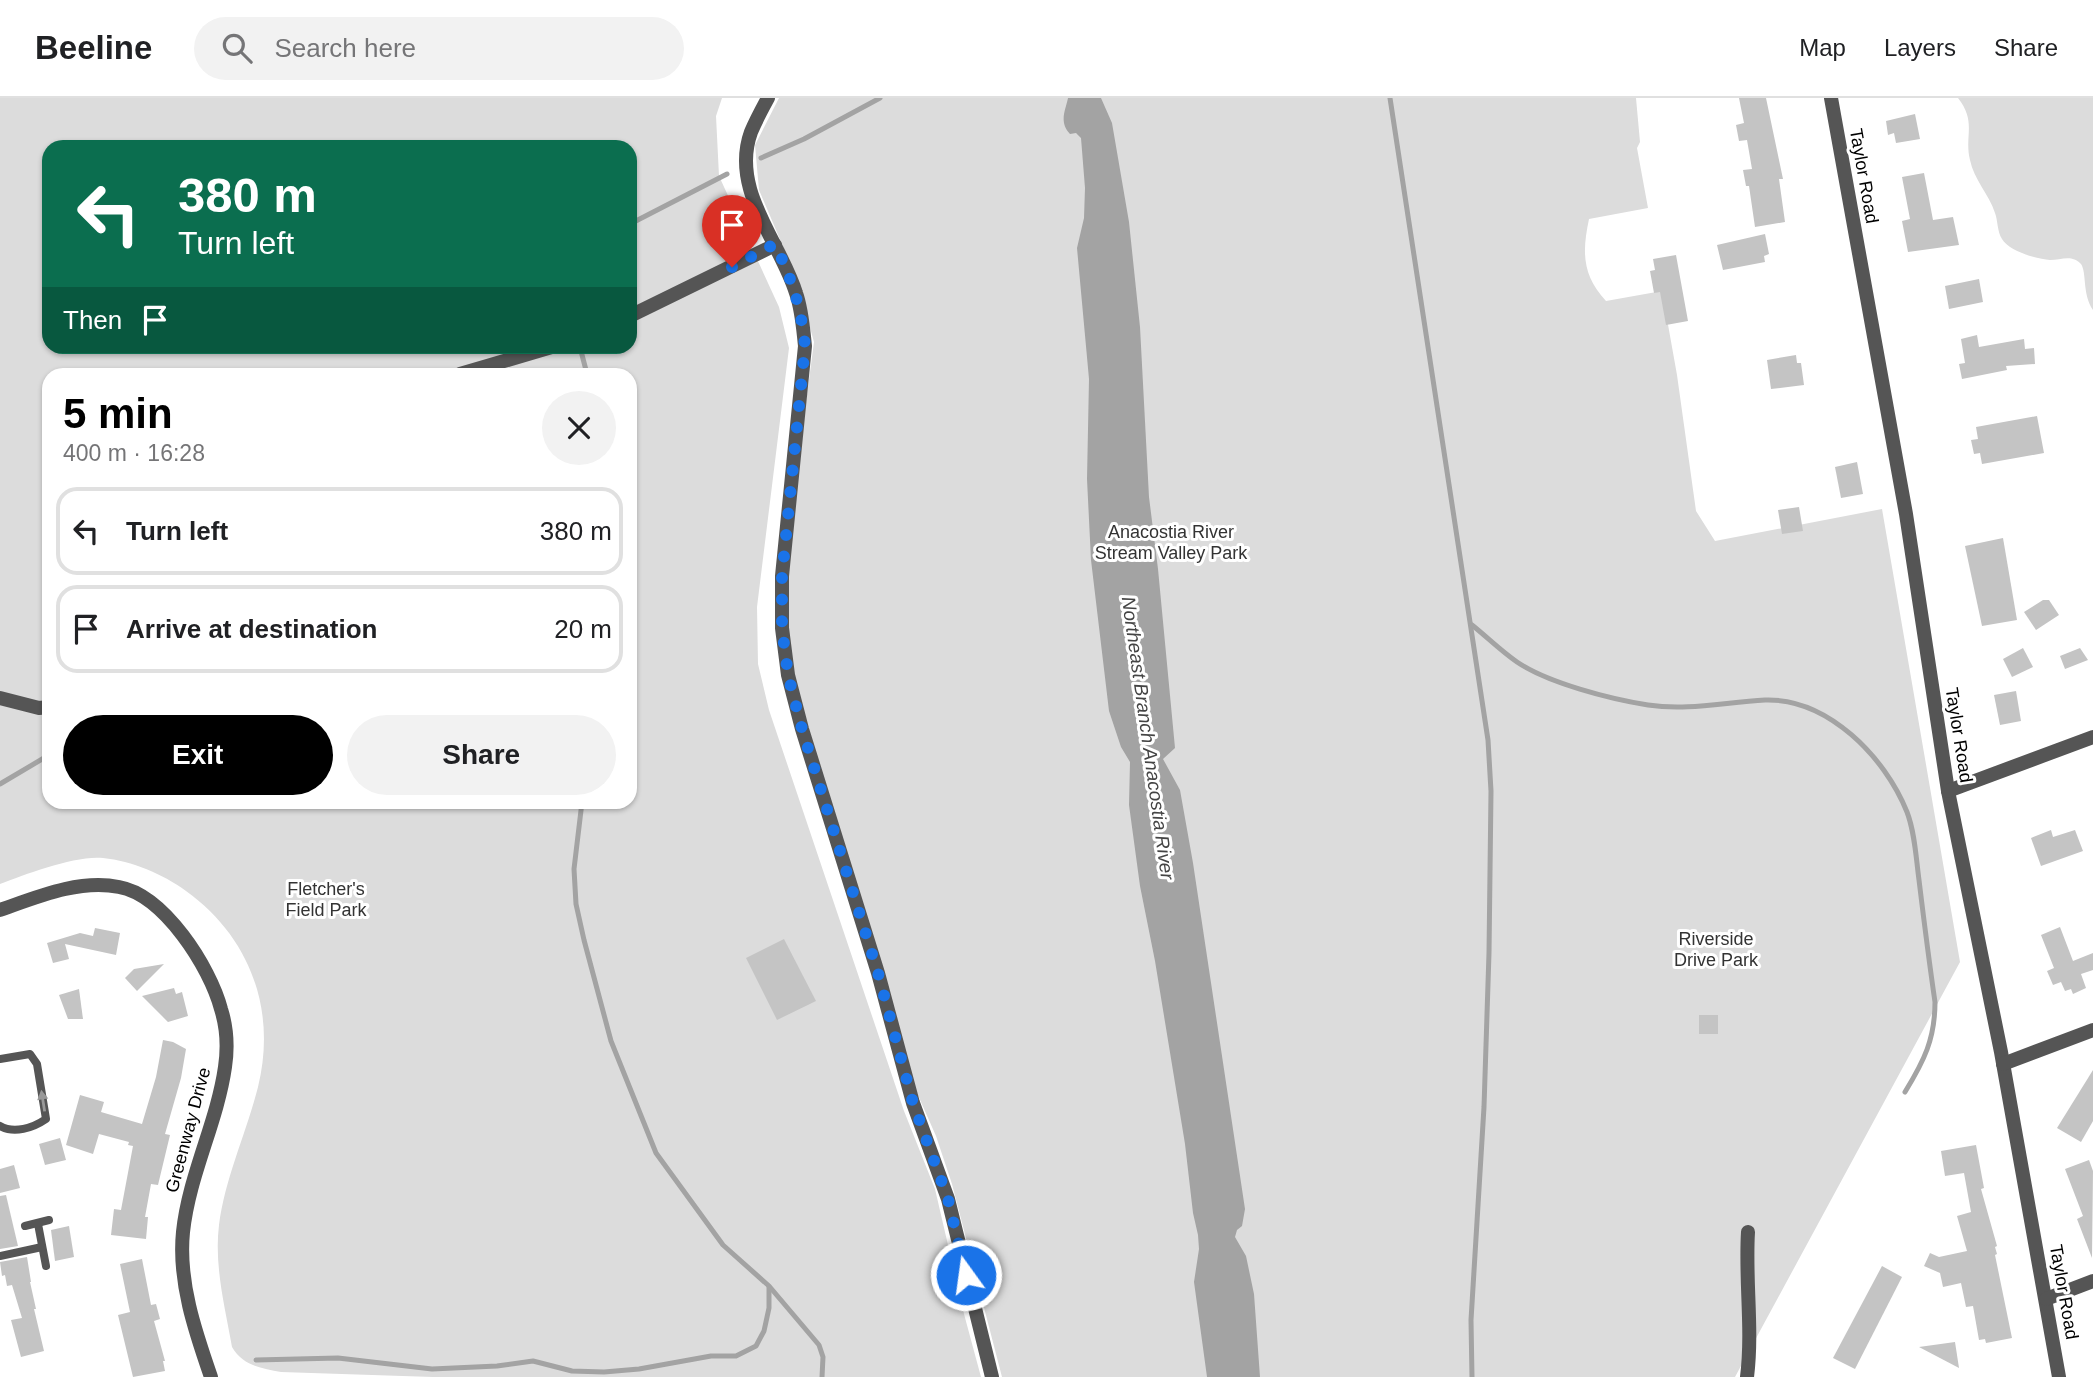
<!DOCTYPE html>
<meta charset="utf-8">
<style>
body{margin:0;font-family:Helvetica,sans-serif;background:#f2f2f2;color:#202124;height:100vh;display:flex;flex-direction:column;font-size:26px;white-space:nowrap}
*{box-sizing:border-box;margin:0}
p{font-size:23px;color:#757577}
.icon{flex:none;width:38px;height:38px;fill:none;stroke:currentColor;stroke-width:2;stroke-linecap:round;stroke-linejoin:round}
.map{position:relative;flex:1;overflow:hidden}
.panel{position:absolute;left:42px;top:270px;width:595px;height:441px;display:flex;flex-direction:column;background:#fff;border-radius:21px;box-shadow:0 2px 5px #0004}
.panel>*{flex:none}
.hud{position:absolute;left:42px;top:42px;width:595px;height:214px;border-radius:21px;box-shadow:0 2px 5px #0004;background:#0b6e4f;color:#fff;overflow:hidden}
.pin{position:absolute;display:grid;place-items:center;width:60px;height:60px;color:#fff;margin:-72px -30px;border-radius:50% 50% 50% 0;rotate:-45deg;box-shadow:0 0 7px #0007}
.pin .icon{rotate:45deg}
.me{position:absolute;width:77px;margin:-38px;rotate:346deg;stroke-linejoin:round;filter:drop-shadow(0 0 5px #0008)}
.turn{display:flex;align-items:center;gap:24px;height:147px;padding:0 21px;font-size:32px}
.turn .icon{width:91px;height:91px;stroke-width:2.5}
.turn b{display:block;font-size:49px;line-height:60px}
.then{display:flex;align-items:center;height:66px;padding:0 21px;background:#0003;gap:14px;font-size:26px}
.round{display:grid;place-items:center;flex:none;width:74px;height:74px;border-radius:37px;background:#f2f2f2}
.summary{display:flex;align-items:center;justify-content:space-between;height:119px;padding:0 21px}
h1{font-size:42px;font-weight:700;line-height:52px;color:#000}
.action{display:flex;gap:14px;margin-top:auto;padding:14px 21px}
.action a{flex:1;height:80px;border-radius:42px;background:#000;color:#fff;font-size:28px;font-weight:700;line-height:80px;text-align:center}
.action a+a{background:#f2f2f2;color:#202124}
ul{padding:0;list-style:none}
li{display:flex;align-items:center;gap:21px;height:88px;margin:0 14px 10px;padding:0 7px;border:4px solid #e0e0e0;border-radius:21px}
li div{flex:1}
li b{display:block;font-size:26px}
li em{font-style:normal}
header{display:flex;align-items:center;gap:42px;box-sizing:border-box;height:98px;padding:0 35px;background:#fff;border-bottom:2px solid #e0e0e0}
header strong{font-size:33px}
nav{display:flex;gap:38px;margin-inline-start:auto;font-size:24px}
.search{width:490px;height:63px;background:#f2f2f2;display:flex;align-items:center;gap:18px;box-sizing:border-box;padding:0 24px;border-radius:38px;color:#757577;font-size:26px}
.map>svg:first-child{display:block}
</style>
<header>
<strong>Beeline</strong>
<div class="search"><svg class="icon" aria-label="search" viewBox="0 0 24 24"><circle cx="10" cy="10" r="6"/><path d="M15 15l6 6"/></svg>Search here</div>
<nav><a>Map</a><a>Layers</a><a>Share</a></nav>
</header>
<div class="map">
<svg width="2093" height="1279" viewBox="0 0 2093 1279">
<rect width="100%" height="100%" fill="#fff"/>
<!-- green -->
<g fill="#dcdcdc" fill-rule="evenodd">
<path d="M0,0H722L716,18L719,78L779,209L789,250L757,509L758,566L769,612L904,1013L935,1091L964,1216L981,1279H433L281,1274C261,1270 243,1268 232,1249C225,1209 214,1168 219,1127C225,1080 246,1036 258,989C277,912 250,839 186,793C163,776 132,763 103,760C76,757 26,776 0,786ZM49,49H630V248H49ZM49,276H630V704H49Z"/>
<path d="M779,0H1636L1640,44L1637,50L1648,110L1589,121C1582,154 1582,177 1606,203L1662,193L1677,277L1696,413L1715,443L1882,411L1960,864L1735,1279H1002L952,1086L936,1038L917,995L798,618L789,555L786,499L805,312L814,244L796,179L759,92L755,47Z"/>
<path d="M1958,0H2093V212C2082,196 2087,175 2081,166C2072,156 2061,162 2050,162C2036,161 2009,153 2002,141C1997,133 1998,123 1995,115C1989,96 1974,82 1970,62C1964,38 1977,24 1958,0Z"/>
</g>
<!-- water -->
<path fill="#a3a3a3" d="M1068,0H1101L1112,25L1129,124L1140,229L1149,399L1158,471L1175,650L1163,661L1180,692L1193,765L1245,1111L1242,1128L1237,1132L1235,1139L1246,1158L1254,1196L1260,1279H1207L1194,1184L1199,1151L1198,1137L1193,1115L1185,1046L1155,863L1140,788L1129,707L1130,664L1121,649L1109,613L1091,462L1087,381L1089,281L1077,150L1084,120L1085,90L1081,40L1076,35L1070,36C1059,24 1065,14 1068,0Z"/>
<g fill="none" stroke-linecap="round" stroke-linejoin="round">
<!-- stream -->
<g stroke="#a3a3a3" stroke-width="5">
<polyline points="1390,0 1488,642 1491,693 1489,855 1484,1009 1471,1222 1472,1279"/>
<polyline points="761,60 804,41 880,0"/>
<polyline points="630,126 727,76"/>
<polyline points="581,253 587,276"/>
<path d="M1472,527C1487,539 1501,553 1517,564C1548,585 1610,601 1648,607C1688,613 1725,604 1765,602C1828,600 1885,659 1907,714C1915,735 1916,760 1919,782C1924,823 1929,863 1935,904C1935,941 1924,963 1905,994"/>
<polyline points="0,686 49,657"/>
<polyline points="582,704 574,771 576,806 584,842 611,943 656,1055 723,1147 769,1188 819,1247 823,1259 822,1279"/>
<polyline points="256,1262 338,1260 432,1271 497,1268 533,1263 572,1273 604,1274 639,1271 711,1258 736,1258 756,1248 764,1233 769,1210 769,1189"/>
</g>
</g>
<!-- building -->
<g fill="#c4c4c4">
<polygon points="1739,0 1766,0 1783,81 1779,81 1785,124 1755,129 1749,88 1746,88 1743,72 1752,71 1747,42 1739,43 1736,27 1744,25"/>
<polygon points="1915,16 1920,41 1896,45 1894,35 1888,37 1886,23"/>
<polygon points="1924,75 1933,122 1953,119 1959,147 1908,154 1902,123 1910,121 1902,79"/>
<polygon points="1765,136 1769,156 1764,158 1765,164 1723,172 1717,147"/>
<polygon points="1676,157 1688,223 1666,227 1660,194 1654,195 1650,173 1655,172 1653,161"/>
<polygon points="1979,181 1983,204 1949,211 1945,188"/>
<polygon points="1977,237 1979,249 2024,241 2025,251 2034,250 2035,266 2006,268 2007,272 1962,281 1959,266 1965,265 1961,241"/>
<polygon points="1796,257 1797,265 1801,265 1804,287 1771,291 1767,262"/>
<polygon points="2037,318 2044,355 1982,366 1980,355 1974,356 1971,342 1978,341 1976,329"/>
<polygon points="1857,364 1863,396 1841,400 1835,369"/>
<polygon points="1799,409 1803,433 1782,436 1778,412"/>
<polygon points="2003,440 2017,522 1982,528 1965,448"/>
<polygon points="2043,502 2049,502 2059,517 2036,532 2024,514"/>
<polygon points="2023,550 2033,569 2012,579 2003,561"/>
<polygon points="2080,550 2088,562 2065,571 2060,558"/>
<polygon points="2016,593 2021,623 2000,627 1994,597"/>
<polygon points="2051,732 2053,739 2075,732 2083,753 2041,768 2031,740"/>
<polygon points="2060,829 2073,863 2093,855 2093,872 2081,876 2086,890 2073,896 2071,891 2065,893 2061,884 2053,887 2047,873 2054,870 2041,837"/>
<polygon points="95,830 120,835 116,857 65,846 69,861 53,865 47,845 80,835 93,838"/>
<polygon points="784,841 816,903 777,922 746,860"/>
<polygon points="164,866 137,893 125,880 134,871"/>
<polygon points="174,890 176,896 182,894 188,918 168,924 142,898"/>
<polygon points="79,891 83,921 68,921 59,897"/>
<rect x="1699" y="917" width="19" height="19"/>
<polygon points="163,942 173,944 186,951 181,980 165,1036 170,1037 158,1087 151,1086 145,1119 148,1119 146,1141 111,1137 114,1111 121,1112 133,1048 128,1047 129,1044 99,1036 93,1056 66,1047 80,997 104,1004 101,1014 142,1026 156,979"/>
<polygon points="2093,972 2093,1023 2081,1044 2057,1030"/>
<polygon points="60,1040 66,1062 45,1067 39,1046"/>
<polygon points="1976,1047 1984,1090 1981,1091 1997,1148 1995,1149 1997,1156 1995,1157 2012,1240 1986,1245 1985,1241 1979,1242 1973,1208 1966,1209 1961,1185 1943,1189 1940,1175 1924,1168 1930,1155 1939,1159 1967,1153 1957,1118 1971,1114 1964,1075 1945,1078 1941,1053"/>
<polygon points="2089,1062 2093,1073 2092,1160 2077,1121 2083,1118 2065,1071"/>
<polygon points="14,1067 20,1090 0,1095 0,1071"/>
<polygon points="6,1097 18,1148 0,1151 0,1098"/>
<polygon points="69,1128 74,1159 55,1163 51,1132"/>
<polygon points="27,1159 31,1184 30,1184 36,1211 34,1211 44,1253 21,1259 11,1222 22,1220 12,1187 7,1188 5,1177 2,1178 0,1164"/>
<polygon points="142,1161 151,1207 156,1206 160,1221 154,1223 165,1263 163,1263 165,1273 133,1279 118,1217 130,1214 120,1166"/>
<polygon points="1882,1168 1902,1179 1855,1271 1833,1260"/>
<polygon points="1955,1244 1959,1270 1919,1249"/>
</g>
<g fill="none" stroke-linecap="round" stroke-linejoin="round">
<!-- service -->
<g stroke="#555" stroke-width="8">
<path d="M0,961L30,956L37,966L46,1021C33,1030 14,1036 0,1028"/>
<polyline points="38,1126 46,1168"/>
<polyline points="25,1128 49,1122"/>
<polyline points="0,1158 42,1149"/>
</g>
<!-- minor -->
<g stroke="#555" stroke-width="14">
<path d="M768,0C762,11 756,22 751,34C730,92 780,143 796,195C802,212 803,230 805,248L782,478V530L788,577L802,631L878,875L913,1005L948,1101L992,1279"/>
<polyline points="1831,0 1906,416 1948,693 2001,954 2059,1279"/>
<polyline points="630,218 775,147"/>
<polyline points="460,276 555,248"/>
<polyline points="0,600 39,610 49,609"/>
<polyline points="1948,693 2093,639"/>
<path d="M0,812C37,799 79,781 119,789C164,797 210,869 221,911C227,930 228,949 225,969C217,1025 189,1077 183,1134C178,1183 195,1233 211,1279"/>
<polyline points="2003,966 2093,932"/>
<polyline points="2046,1201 2093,1183"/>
<path d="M1747,1279C1753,1231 1745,1183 1748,1134"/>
</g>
</g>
<!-- one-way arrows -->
<defs><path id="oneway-solid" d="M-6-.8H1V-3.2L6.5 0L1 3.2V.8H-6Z" transform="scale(1.75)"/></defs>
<use fill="#999" href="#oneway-solid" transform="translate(43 1003) rotate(-99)"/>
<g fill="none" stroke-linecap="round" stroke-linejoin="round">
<!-- route -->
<path stroke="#1a73e8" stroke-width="12" stroke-dasharray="0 21.6" d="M732,169L775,146C792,182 801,208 805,248L782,478V530L788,577L802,631L878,875L913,1005L948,1101L966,1177"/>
</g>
<g text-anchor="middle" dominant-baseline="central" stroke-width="6" stroke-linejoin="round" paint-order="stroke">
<!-- street labels -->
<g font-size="18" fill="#000" stroke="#fff">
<text transform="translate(1864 78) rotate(80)">Taylor Road</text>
<text transform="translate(1959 637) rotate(81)">Taylor Road</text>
<text transform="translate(188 1032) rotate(-75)">Greenway Drive</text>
<text transform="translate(2064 1194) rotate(80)">Taylor Road</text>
</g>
<!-- park labels -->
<g font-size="18" fill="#333" stroke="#fff">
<text x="1171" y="434">Anacostia River<tspan x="1171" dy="21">Stream Valley Park</tspan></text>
<text x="326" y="791">Fletcher's<tspan x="326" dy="21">Field Park</tspan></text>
<text x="1716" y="841">Riverside<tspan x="1716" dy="21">Drive Park</tspan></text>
</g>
<!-- water labels -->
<g font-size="19" font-style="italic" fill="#444" stroke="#fff">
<text transform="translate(1148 640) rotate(82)">Northeast Branch Anacostia River</text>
</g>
</g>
</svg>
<div class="pin" style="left:732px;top:169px;background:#d93025"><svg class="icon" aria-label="arrive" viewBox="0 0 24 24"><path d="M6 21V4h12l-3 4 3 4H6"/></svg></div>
<svg class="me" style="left:966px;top:1177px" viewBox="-20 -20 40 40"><circle r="17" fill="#1a73e8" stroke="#fff" stroke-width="3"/><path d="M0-11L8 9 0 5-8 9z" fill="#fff"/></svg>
<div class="hud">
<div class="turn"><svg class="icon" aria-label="left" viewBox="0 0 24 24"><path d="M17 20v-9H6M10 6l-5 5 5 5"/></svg><div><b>380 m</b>Turn left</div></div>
<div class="then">Then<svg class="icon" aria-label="arrive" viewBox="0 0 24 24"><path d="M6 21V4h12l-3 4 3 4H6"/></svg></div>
</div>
<section class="panel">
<div class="summary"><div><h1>5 min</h1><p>400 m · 16:28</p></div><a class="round"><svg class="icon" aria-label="close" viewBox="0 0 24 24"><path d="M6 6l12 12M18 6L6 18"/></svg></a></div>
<ul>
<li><svg class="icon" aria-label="left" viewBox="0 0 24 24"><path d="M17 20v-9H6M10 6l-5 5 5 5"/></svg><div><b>Turn left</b></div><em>380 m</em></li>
<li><svg class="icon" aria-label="arrive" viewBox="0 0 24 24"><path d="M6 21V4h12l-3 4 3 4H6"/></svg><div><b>Arrive at destination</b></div><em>20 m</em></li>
</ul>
<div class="action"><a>Exit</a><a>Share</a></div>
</section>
</div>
